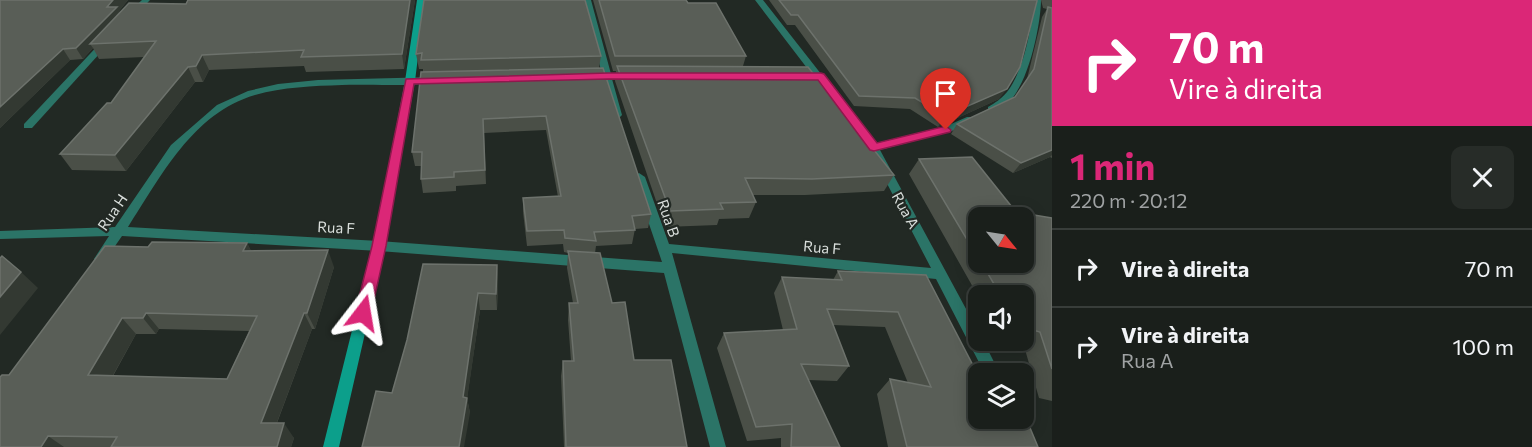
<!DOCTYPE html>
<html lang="pt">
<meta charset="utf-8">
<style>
body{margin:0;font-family:Commissioner,sans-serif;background:#272c28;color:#f1f3f6;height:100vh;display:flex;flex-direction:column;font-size:22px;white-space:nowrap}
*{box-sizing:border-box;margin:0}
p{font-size:20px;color:#9fa2a3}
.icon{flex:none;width:33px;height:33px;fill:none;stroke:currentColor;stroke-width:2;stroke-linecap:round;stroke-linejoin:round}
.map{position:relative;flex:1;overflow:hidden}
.side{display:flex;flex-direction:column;background:#1a1f1b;width:480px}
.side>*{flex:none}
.guide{background:#db2777;color:#fff;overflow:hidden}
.needle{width:39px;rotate:120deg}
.tools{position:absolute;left:968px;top:207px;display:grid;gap:12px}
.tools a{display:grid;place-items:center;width:66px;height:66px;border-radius:12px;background:#1a1f1b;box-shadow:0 3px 15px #0003,0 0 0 2px #383d3a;font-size:30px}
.pin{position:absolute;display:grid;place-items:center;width:51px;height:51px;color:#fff;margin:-62px -26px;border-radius:50% 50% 50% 0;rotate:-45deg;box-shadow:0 0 6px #0007}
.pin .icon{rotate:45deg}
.me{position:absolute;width:66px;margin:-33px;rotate:14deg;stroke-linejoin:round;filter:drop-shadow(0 0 4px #0008)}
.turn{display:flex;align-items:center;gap:21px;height:126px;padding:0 18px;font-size:27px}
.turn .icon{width:78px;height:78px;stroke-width:2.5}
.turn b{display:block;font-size:42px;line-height:51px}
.round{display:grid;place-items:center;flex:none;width:63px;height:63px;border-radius:12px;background:#272c28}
.summary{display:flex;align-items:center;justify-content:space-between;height:102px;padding:0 18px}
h1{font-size:36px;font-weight:700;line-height:45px;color:#db2777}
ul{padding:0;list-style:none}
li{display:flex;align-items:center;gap:18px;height:78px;padding:0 18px;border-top:2px solid #383d3a}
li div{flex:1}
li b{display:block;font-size:22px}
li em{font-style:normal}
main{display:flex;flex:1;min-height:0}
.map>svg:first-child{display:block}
</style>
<main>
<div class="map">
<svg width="1052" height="447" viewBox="0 0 1052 447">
<rect width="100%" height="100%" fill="#222924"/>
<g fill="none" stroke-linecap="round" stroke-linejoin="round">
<!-- street -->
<g fill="#2b7467" fill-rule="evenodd">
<polygon points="142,0 150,0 134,17 128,17 128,13"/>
<polygon points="583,0 591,0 611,74 630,73 635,76 630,79 612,79 622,115 620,117 614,117 612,115 603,79 591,80 586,77 591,74 602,74"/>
<path d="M755,0H763L876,144L942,128L967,117H973L975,119L950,132L880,150L978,331V340H983L1000,374H985L936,279L672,253L726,447H710L664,273L379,251L122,236L104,262H96L94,259L109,236L0,239V231L115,227L171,145L217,105L248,91L278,84L318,80L435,77L438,78V82C411,87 371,84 342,85C313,86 283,87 255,95C193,113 161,176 128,227L379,241L662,262L633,177L639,173L645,177L669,244L931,268L869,149Z"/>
<path d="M1033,0H1041C1041,26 1024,116 988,111V107C995,103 1001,99 1007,92C1023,72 1033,26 1033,0Z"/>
<polygon points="104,39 111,41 32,128 24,128 24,124"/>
</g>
<!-- secondary -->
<polygon fill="#0c9f8b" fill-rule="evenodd" points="417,0 425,0 415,81 385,246 339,447 323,447 373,246 405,81"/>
</g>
<!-- wall -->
<g fill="#4a4f47" fill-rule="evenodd">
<polygon points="0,0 128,0 119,11 120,13 186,4 188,0 415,0 404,69 306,72 304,66 209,70 203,82 195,82 126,171 72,170 60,154 111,103 144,57 99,59 93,48 83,59 70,60 0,128"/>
<polygon points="593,0 686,0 688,3 746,56 743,66 894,175 884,191 805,195 753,195 756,202 749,218 719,219 717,225 665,227 615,81 616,71 613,71"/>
<polygon points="769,0 1037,0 999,99 938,127 910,109 854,106 795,25 787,25"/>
<polygon points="1041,0 1052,0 1052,158 1050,157 1013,173 951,134 957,124 1015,97 1027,79 1042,17 1047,9 1043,8"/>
<polygon points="416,54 601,56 599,68 651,214 648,228 635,229 632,244 596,246 595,253 612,303 634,360 687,447 564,447 561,376 563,361 571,361 568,320 569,303 573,303 567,268 568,253 564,252 563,244 527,246 523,212 523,198 558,197 546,130 484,133 486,184 456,186 456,191 423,193 421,179 421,166 415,166 412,152 423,72 423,69 419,69"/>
<path d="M919,159L1016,212L1052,218V401L1039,398L1024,346L1003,340H1023V296H978L909,174ZM978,218L1023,262H978Z"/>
<path d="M247,243L251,251L334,267L315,329H312L277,423L294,438L291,447H0L9,375L148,247ZM159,329L249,331L227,379L113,376L136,334H156Z"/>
<polygon points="497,265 498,282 497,310 480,310 467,398 470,413 392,393"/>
<polygon points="838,271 926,275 978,418 1038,447 888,447 877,394 890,379 908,383 885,327 833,325 849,366 837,381 808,380 840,447 781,447 781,438 747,441 717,348 724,333 783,330 774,293 782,277 833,280"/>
</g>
<!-- shaded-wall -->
<g fill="#333932">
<polygon points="113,0 128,0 119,11 122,18 90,44 93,48 83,59 76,48 107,7"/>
<polygon points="410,0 415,0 404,69 402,54"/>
<polygon points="63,49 70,60 0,128 0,107"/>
<polygon points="202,55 209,70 203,82 196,66"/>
<polygon points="188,67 195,82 126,171 115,155"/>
<polygon points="1007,89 999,99 938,127 945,116"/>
<polygon points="1052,150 1052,155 1050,157 1013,173 1021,163"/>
<polygon points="247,243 255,259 243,251"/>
<polygon points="328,250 334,267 315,329 307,313"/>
<polygon points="497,265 498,282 497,310 496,294"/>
<polygon points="21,272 38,288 0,335 0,297"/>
<polygon points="478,293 480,310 466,407 467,398 470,413 464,447 459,447 463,397"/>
<polygon points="146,313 159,329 156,334 143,318"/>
<polygon points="304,313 312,329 271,438 261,423"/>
<polygon points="122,318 136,334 104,391 88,375"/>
<polygon points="284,423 294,438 291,447 277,447"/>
<polygon points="48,436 64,447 41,447"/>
</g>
<!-- building -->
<g fill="#595e57" stroke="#6d726c" stroke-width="1.5" fill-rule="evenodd">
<polygon points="0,0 113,0 107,7 117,7 76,48 63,49 0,107"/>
<polygon points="188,0 410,0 402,54 301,57 304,50 202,55 196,66 188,67 115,155 60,154 107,103 111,103 156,41 90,44 129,3 186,4"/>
<polygon points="424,0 585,0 601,56 421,60 422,53 416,54"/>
<polygon points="599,0 686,0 688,3 716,3 746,56 615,56"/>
<polygon points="779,0 1037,0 1037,1 1020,67 1007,89 945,116 915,98 859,96 798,15 791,15"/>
<polygon points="1048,7 1052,8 1052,150 1021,163 957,124 1015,97 1034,69"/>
<polygon points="617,66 808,67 894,175 812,179 745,178 756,202 720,203 723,209 670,211"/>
<polygon points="603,68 651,214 632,216 635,230 594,232 596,241 565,238 564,230 527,231 523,198 561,196 546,116 483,119 485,170 454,172 454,177 421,179 422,152 412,152 421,72"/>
<polygon points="972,157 1016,212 1052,218 1052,369 1040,332 1023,327 1023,296 1001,296 981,262 1023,262 1023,218 978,218 978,258 919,159"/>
<path d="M152,242L247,243L243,251L328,250L307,313H304L261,423H284L277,447H111L117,437L48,436L41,447H0V377L2,375H9L105,246L148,247ZM146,313L257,316L227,379L88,375L122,318H143Z"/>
<polygon points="568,251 600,253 612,303 625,302 634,360 671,360 687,447 566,447 563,361 574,361 569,303 578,303"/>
<polygon points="2,256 21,272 0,297 0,258"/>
<polygon points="423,264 497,265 496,294 478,293 463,397 467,398 459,447 362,447 376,391 392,393 407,340"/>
<polygon points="838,271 926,275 978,375 978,418 1023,418 1023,411 1038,447 907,447 890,379 931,387 898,312 827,309 849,366 801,364 840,447 791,447 792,424 756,427 724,333 797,329 782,277 842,280"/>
</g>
<!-- route -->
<polygon fill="#db2777" stroke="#8e194d" stroke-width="1.5" points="608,73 821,73 824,74 877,143 946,126 951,130 950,132 874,151 870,150 818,80 608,79 414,84 386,246 371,313 369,318 363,320 358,318 355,313 372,246 406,79"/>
<g text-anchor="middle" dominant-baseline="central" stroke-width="4.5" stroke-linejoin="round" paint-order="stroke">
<!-- street labels -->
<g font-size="15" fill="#d9dedb" stroke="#222924">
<text transform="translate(906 210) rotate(61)">Rua A</text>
<text transform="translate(112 212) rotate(-56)">Rua H</text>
<text transform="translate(669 218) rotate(71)">Rua B</text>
<text transform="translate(336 227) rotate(3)">Rua F</text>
<text transform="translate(822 247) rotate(5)">Rua F</text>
</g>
</g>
</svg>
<div class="tools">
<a><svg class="needle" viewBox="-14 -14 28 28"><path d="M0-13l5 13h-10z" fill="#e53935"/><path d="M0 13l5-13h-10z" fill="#9fa2a3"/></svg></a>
<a><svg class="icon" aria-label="sound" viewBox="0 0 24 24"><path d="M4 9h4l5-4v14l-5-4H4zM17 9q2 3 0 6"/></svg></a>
<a><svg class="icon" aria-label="layers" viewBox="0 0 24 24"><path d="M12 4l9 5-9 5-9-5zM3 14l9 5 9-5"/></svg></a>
</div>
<div class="pin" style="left:946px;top:130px;background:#d93025"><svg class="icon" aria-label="arrive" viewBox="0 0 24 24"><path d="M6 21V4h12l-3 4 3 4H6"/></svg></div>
<svg class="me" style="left:363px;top:313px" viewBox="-20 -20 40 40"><path d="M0-17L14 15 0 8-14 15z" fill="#db2777" stroke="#fff" stroke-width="4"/></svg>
</div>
<section class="side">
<div class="guide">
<div class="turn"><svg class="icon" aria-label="right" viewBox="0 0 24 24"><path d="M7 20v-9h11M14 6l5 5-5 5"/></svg><div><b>70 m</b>Vire à direita</div></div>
</div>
<div class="summary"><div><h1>1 min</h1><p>220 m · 20:12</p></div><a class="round"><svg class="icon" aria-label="close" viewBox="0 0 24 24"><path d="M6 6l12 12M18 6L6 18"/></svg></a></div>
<ul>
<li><svg class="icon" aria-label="right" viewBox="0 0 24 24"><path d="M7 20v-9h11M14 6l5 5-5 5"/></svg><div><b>Vire à direita</b></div><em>70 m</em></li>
<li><svg class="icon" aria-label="right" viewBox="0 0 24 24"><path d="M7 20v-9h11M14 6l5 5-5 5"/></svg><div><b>Vire à direita</b><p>Rua A</p></div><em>100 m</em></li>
</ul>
</section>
</main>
